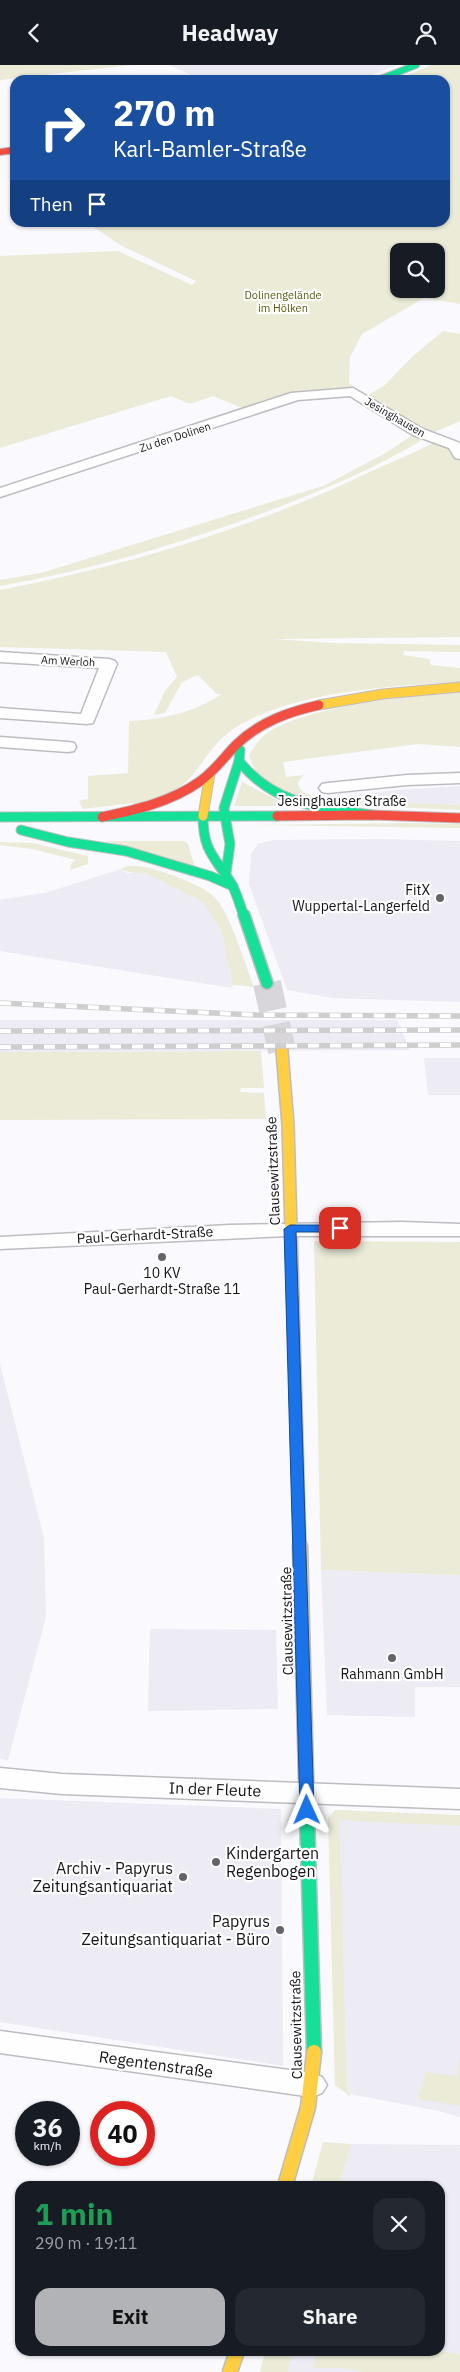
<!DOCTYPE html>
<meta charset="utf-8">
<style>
body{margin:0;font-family:"IBM Plex Sans",sans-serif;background:#242831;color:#f1f3f6;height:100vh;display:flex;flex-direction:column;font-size:19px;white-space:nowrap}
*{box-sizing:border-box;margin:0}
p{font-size:16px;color:#9ea1a6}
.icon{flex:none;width:28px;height:28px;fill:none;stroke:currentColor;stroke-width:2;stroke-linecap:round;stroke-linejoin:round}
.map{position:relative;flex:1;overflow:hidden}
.panel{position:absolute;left:15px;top:2116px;width:430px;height:175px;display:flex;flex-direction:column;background:#171b24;border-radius:15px;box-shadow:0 1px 4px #0004}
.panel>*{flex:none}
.guide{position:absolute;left:10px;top:10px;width:440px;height:152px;border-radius:15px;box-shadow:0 1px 4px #0004;background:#1a4fa0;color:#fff;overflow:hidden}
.tools{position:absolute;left:390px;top:178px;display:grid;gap:10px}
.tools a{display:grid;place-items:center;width:55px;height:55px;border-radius:10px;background:#171b24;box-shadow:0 1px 4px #0004;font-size:25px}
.speed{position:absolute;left:15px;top:2036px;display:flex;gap:10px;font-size:25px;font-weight:700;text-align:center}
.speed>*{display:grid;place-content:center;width:65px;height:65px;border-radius:50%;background:#171b24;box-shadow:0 1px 4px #0004;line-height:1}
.speed small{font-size:12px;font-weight:400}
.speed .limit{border:8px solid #d22;background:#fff;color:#111}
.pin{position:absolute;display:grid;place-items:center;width:42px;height:42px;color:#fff;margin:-21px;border-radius:10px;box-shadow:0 2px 8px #0006}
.me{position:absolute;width:55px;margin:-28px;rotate:359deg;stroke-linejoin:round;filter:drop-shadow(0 0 4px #0008)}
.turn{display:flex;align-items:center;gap:18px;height:105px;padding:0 20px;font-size:22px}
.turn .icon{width:65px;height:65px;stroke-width:2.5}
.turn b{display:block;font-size:35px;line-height:42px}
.then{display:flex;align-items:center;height:48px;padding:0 20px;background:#0003;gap:10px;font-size:19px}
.round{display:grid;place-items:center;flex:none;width:52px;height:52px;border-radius:15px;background:#242831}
.overview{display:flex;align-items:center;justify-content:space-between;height:85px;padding:0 20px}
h1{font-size:30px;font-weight:800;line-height:38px;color:#1e9e55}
.action{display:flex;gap:10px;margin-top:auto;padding:10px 20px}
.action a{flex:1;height:58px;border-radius:15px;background:#b2b3b6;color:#111;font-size:20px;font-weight:800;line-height:58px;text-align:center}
.action a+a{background:#242831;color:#f1f3f6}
header{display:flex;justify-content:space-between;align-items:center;height:65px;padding:0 20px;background:#171b24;font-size:22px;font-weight:800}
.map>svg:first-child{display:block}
</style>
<header><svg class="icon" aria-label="back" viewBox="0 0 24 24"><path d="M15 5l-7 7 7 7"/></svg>Headway<svg class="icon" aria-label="person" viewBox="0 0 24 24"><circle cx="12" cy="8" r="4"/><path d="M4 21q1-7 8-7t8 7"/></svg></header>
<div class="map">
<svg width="460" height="2307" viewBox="0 0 460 2307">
<rect width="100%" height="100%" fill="#faf9fd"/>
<!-- built -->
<g fill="#edebf4">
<polygon points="169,0 397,0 358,15 202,15"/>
<polygon points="460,721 460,740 339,735 340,732 396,725"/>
<polygon points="378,774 460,776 460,937 332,933 287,925 249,819 251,789 258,779 273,775"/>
<polygon points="121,804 127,808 140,807 149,810 204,838 221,865 233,920 232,923 0,886 0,835 48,827"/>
<polygon points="0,955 397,955 410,985 0,987"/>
<polygon points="424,993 460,993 460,1030 428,1030"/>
<polygon points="0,1299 44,1473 46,1552 8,1695 0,1694"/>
<polygon points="321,1505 460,1510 460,1622 415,1622 415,1652 327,1650"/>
<polygon points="150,1564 276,1565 278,1644 148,1646"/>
<polygon points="0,1733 281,1744 283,2001 0,1957"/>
<polygon points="334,1748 460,1753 460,2052 439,2046 350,2029 343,2023"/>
<polygon points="351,2079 460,2080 460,2290 440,2285 440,2121 339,2121"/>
<polygon points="294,2286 440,2286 437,2307 288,2307"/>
</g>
<!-- green -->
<g fill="#ebebd8" fill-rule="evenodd">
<polygon points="0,0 131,0 0,15"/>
<path d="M431,0H460V239L424,233L362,269L350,292L349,318L358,325L328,327L247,345L213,331L190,339L171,331L0,383V191L118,186L192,220L196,216L120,180L88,158H445V15H395ZM399,186H436V224H399Z"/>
<polygon points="443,266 460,269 460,356 430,369 366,331 384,321 412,292"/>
<path d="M413,370L422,375C372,405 318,427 263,448C177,480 90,505 0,521V515L41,508L323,421L382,390Z"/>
<path d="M436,376L444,379L460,394V572L273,574L334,578L460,580V587L404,586L403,590L429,594L431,600L460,603V617C393,621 292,626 235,663C210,678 201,706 181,721C169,730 149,735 135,740L132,738L83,744L79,736L88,734V711L128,708L129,656C161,655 195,647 222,629H217L198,610L182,617L165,648L154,650L165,626L177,612L166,587L0,582V525C129,500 256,462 374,405C395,396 416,387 436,376Z"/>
<path d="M460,626V682L417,679L283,697L286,712L304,710L298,717C298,734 328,732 340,732L339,735L460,740V745L345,740L288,730L256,709L249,690C254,682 258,675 266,669C303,642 413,630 460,626Z"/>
<polygon points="242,717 289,741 234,741"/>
<polygon points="412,758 460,759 460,763 251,760"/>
<polygon points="106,776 184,776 188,779 195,802"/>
<polygon points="0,777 32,778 88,791 88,799 70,805 71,799 76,795 32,784 0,780"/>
<path d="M127,801C143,800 157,805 172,810C187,816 205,822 216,834C231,851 245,899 254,922L233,920L221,865L204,838L149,810C139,806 129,809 121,804Z"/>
<polygon points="261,986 264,1023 241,1023 240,1027 264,1028 266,1054 0,1055 0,987"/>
<polygon points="314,1176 460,1177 460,1510 321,1505"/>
<polygon points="335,1745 460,1750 460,1761 339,1755 347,2024 351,2032 335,2020 328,1753"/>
<polygon points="460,1989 460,2041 418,2034 426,2007 457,2011"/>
<polygon points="323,2077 351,2079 339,2121 311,2121"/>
<polygon points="440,2285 460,2290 460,2307 364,2307 344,2303 312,2303 317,2286 374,2286 387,2289 388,2286 432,2288"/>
<polygon points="265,2286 294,2286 288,2307 260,2307"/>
</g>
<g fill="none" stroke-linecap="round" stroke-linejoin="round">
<!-- secondary-tunnel -->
<polyline stroke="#d8d6da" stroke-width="28" stroke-dasharray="28 14" stroke-linecap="butt" points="267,918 282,986"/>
<!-- street casing -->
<g stroke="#bebcc0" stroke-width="3">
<g id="street">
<polygon points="353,323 423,364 460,378 460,394 455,393 449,383 413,370 350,331 298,335 0,432 0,423 291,328"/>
<polygon points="0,587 109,594 115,596 117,599 93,658 87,659 0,653 0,643 81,649 99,603 0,597"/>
<polygon points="0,672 68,677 74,678 76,682 74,686 68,687 0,682"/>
<polygon points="460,708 460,718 407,720 328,728 322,727 319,723 322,719 328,718 407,710"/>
<polygon points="402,1157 460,1159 460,1171 287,1171 0,1184 0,1172 230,1160"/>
<polygon points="0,1703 62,1709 460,1724 460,1744 62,1729 0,1723"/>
<polygon points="0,1966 312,2008 322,2012 327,2020 322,2028 312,2032 0,1988"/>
</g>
</g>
<!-- fast-far3 casing -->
<g stroke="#bebcc0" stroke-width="8">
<polyline id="fast-far3" points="378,15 416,0"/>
</g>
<!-- fast-far2 casing -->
<g stroke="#bebcc0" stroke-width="11">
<g id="fast-far2">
<path d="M239,696C274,740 320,743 372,750"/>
<path d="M203,751C203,786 214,791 231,818C237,828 240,841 244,851"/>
<polyline points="225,751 230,779 226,808"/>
<polyline points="225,751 224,743 239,696 240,685"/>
<polyline points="0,752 277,751"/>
<polyline points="21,765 68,777 126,786 210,811 233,821"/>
</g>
</g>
<!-- fast-far1 casing -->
<g stroke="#bebcc0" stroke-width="14">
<polyline id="fast-far1" points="244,850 267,918"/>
</g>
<!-- fast casing -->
<g stroke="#bebcc0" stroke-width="17">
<polyline id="fast" points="307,1750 314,1987"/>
</g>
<!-- slow-far2 casing -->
<g stroke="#bebcc0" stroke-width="11">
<g id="slow-far2">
<polyline points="319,640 383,629 460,622"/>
<polyline points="203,751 210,708"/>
</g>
</g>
<!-- slow-far1 casing -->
<g stroke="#bebcc0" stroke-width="14">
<g id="slow-far1">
<polyline points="282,986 288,1060 293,1233"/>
<polyline points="299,1451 300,1482"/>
</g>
</g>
<!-- slow casing -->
<g stroke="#bebcc0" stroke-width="17">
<g id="slow">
<polyline points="300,1481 307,1750"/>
<polyline points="285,2121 308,2042 314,1987"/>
<polyline points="230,2307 237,2286"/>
</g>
</g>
<!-- jam-far2 casing -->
<g stroke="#bebcc0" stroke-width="8">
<polyline id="jam-far2" points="0,87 15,85"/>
</g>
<!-- jam-far1 casing -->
<g stroke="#bebcc0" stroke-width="11">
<g id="jam-far1">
<polyline points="277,751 372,750 460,753"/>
<path d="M102,752C135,745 171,737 199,717C214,707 224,692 237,679C260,657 288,647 319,640"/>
</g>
</g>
<!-- jam casing -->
<g stroke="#bebcc0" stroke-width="14">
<polyline id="jam" points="293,1233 299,1451"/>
</g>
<!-- street -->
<use href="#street" fill="#fefeff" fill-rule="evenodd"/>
<!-- fast-far3 -->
<use href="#fast-far3" stroke="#16e098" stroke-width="6"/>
<!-- fast-far2 -->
<use href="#fast-far2" stroke="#16e098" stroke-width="9"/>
<!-- fast-far1 -->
<use href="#fast-far1" stroke="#16e098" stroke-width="11"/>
<!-- fast -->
<use href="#fast" stroke="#16e098" stroke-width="14"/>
<!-- slow-far2 -->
<use href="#slow-far2" stroke="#ffcf43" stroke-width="9"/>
<!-- slow-far1 -->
<use href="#slow-far1" stroke="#ffcf43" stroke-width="11"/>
<!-- slow -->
<use href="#slow" stroke="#ffcf43" stroke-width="14"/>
<!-- jam-far2 -->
<use href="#jam-far2" stroke="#f24e42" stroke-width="6"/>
<!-- jam-far1 -->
<use href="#jam-far1" stroke="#f24e42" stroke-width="9"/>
<!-- jam -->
<use href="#jam" stroke="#f24e42" stroke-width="11"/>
<!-- rail casing -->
<g stroke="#cecece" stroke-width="5.5">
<g id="rail">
<polyline points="0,938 256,950 460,951"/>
<polyline points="0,966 460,965"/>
<polyline points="0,982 460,980"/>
</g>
</g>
<!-- rail -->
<use href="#rail" stroke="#fff" stroke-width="4" stroke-dasharray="11" stroke-linecap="butt"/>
</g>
<!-- route -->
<polygon fill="#1a73e8" stroke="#114b97" points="290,1160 340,1160 345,1163 340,1167 296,1167 314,1745 312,1749 302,1749 300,1745 284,1164"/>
<!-- markers -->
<g fill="#646468" stroke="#fff" stroke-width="2">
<circle cx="440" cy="833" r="5"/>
<circle cx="162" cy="1192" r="5"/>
<circle cx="392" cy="1593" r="5"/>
<circle cx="216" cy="1797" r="5"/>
<circle cx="183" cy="1812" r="5"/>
<circle cx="280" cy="1865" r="5"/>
</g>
<g text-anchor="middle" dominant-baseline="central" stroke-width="4.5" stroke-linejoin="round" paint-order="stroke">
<!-- far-park labels -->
<g font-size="11" fill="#5a590b" stroke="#fff">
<text x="283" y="230">Dolinengelände<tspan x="283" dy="13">im Hölken</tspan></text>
</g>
<!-- far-street labels -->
<g font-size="11" fill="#141317" stroke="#fff">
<text transform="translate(395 352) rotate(30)">Jesinghausen</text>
<text transform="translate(175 372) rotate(-18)">Zu den Dolinen</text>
<text transform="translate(68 596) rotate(3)">Am Werloh</text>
</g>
<!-- street labels -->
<g font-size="14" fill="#141317" stroke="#fff">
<text x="342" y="736">Jesinghauser Straße</text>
<text transform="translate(273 1106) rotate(-92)">Clausewitzstraße</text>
<text transform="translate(145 1170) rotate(-3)">Paul-Gerhardt-Straße</text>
<text transform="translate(287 1556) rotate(-91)">Clausewitzstraße</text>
<text transform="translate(296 1960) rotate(-91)">Clausewitzstraße</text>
</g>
<!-- poi labels -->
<g font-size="14" fill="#141317" stroke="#fff">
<text x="430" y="825" text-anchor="end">FitX<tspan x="430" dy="16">Wuppertal-Langerfeld</tspan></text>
<text x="162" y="1208">10 KV<tspan x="162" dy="16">Paul-Gerhardt-Straße 11</tspan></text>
<text x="392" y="1609">Rahmann GmbH</text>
</g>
<!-- near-street labels -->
<g font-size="16" fill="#141317" stroke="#fff">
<text transform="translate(215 1724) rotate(2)">In der Fleute</text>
<text transform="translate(156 1999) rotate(8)">Regentenstraße</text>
</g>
<!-- near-poi labels -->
<g font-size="16" fill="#141317" stroke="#fff" text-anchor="end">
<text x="226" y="1788" text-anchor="start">Kindergarten<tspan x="226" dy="18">Regenbogen</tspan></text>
<text x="173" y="1803">Archiv - Papyrus<tspan x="173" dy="18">Zeitungsantiquariat</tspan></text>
<text x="270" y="1856">Papyrus<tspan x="270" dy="18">Zeitungsantiquariat - Büro</tspan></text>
</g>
</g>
</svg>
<div class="tools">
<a><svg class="icon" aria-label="search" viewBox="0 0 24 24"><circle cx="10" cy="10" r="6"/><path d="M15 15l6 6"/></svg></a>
</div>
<div class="speed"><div>36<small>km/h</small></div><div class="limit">40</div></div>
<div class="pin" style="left:340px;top:1163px;background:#d93025"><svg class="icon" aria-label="arrive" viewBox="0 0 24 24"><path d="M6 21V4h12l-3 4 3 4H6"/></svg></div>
<svg class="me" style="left:307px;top:1745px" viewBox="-20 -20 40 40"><path d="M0-17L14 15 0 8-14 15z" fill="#1a73e8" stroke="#fff" stroke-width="4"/></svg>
<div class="guide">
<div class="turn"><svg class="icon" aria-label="right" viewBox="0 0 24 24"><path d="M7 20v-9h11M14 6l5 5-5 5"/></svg><div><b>270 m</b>Karl-Bamler-Straße</div></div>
<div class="then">Then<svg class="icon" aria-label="arrive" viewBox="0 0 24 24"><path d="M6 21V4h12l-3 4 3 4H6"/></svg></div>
</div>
<section class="panel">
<div class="overview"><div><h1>1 min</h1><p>290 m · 19:11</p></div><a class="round"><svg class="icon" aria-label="close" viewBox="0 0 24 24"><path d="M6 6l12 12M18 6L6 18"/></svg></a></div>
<div class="action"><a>Exit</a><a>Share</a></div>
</section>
</div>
